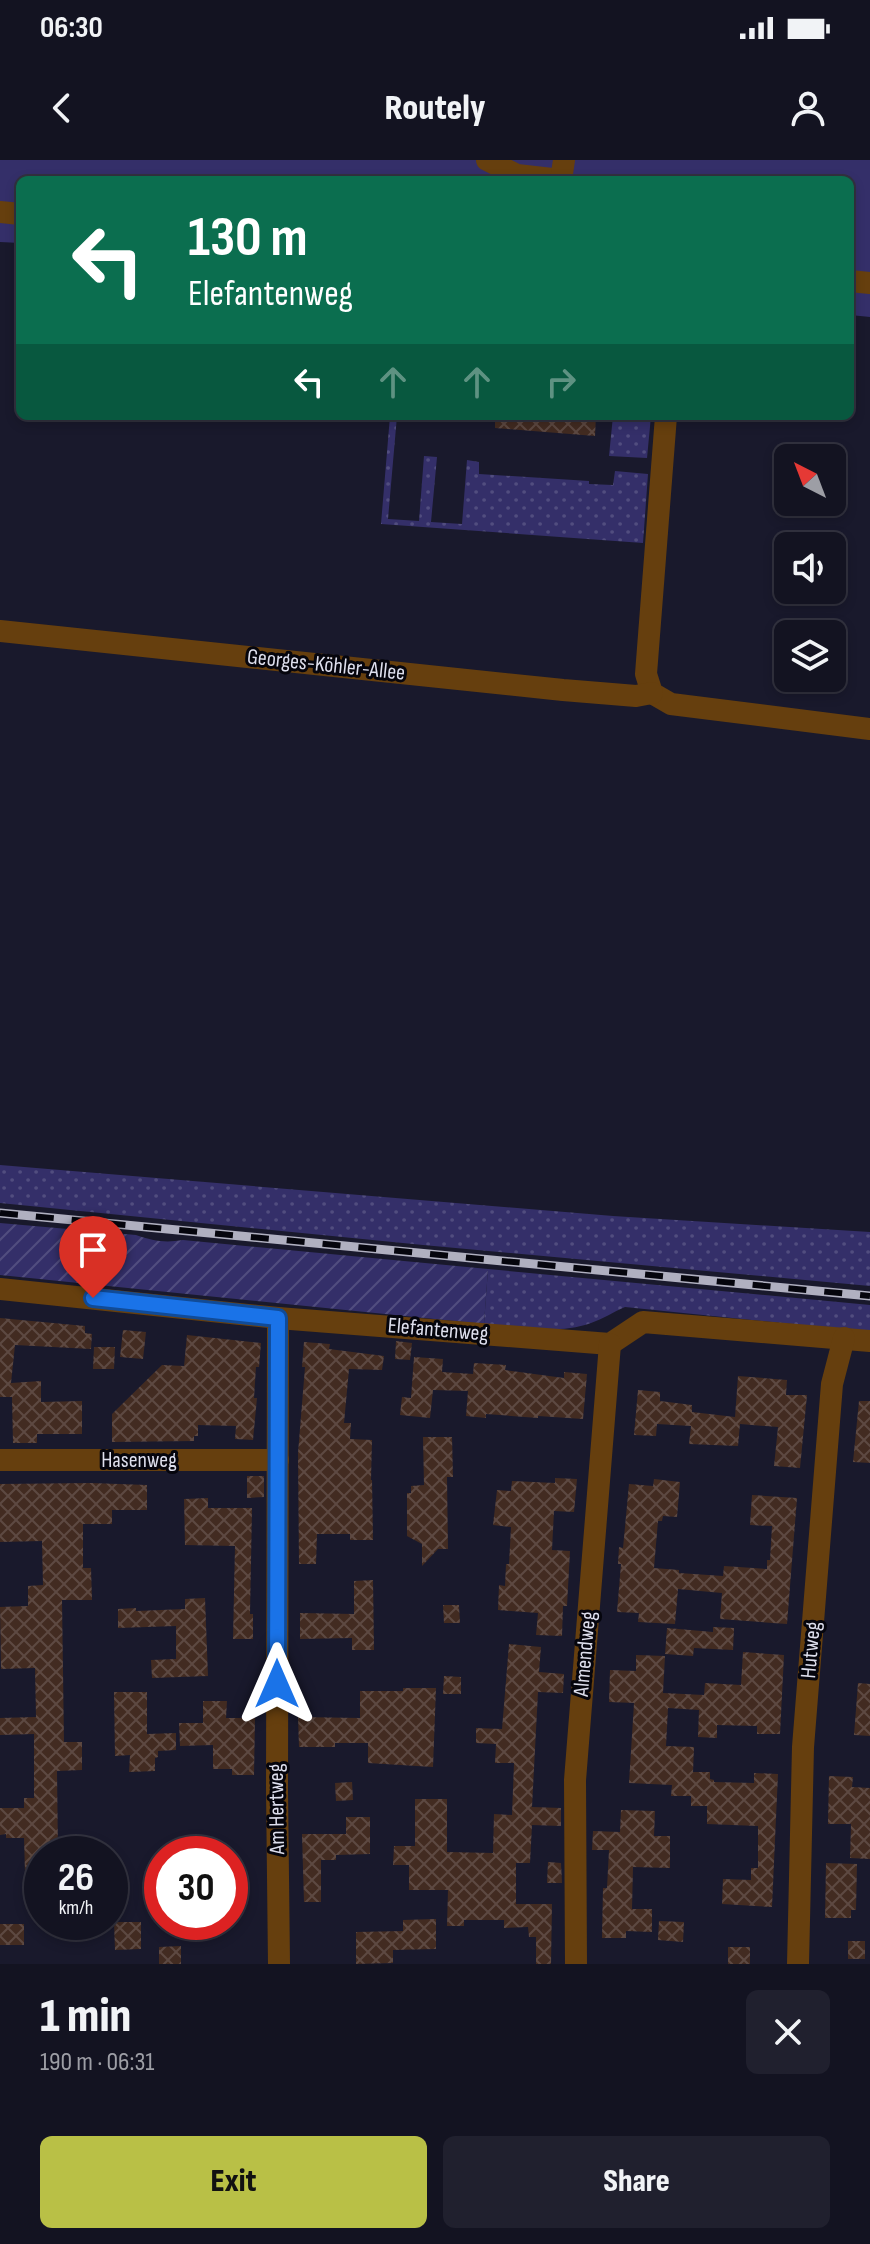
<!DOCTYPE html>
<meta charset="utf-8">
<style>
body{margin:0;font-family:"Sofia Sans Condensed",sans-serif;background:#20202e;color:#f1f3f6;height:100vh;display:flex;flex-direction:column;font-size:30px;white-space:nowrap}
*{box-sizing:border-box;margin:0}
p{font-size:26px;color:#9d9ea5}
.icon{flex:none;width:44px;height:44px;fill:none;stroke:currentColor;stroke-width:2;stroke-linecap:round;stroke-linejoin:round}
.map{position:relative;height:1804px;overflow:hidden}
.side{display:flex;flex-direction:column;background:#131321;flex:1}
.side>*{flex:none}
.hud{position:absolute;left:16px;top:16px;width:838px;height:244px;border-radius:12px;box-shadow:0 4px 12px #0003,0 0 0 2px #32323f;background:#0b6e4f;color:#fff;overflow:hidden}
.needle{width:52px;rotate:318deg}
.buttons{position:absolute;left:774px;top:284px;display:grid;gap:16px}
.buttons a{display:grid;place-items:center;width:72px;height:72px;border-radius:12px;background:#131321;box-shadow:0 4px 12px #0003,0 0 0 2px #32323f;font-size:40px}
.speed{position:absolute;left:24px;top:1676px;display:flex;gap:16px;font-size:40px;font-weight:700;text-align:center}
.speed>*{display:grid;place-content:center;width:104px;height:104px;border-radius:50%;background:#131321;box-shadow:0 4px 12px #0003,0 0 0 2px #32323f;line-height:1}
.speed small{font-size:20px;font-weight:400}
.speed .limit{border:12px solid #d22;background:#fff;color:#111}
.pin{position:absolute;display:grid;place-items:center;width:68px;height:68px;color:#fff;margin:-82px -34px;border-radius:50% 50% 50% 0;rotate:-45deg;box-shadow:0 0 8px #0007}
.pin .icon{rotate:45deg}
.me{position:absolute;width:88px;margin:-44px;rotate:0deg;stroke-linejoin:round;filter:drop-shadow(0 0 6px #0008)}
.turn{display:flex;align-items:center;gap:28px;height:168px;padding:0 40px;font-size:36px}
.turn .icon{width:104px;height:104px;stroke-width:2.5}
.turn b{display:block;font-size:56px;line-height:68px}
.lanes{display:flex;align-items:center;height:76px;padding:0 40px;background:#0003;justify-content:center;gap:40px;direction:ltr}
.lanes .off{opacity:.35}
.round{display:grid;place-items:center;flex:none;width:84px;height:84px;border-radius:12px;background:#20202e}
.overview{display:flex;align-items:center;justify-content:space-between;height:136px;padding:0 40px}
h1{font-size:48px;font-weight:800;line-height:60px}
.action{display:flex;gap:16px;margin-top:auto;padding:16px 40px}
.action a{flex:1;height:92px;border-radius:12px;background:#b9c046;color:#111;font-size:32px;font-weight:800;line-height:92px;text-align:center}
.action a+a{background:#20202e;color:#f1f3f6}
.status{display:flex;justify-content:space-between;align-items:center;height:56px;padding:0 40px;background:#131321;direction:ltr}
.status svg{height:22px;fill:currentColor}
header{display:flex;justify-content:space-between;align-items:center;height:104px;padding:0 40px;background:#131321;font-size:36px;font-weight:800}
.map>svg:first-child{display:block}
</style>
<div class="status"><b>06:30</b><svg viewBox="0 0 49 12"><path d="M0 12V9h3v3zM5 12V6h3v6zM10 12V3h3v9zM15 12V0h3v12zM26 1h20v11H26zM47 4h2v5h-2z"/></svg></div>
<header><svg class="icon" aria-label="back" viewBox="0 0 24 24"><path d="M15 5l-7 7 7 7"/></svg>Routely<svg class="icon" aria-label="person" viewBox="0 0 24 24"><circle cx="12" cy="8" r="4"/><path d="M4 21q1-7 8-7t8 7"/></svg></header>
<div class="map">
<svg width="870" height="1804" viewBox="0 0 870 1804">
<defs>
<pattern id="grass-dots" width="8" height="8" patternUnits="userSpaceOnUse" patternTransform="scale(2)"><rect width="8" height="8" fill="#342f69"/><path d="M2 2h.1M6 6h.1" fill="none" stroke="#514d7f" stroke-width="1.8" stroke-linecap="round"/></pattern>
<pattern id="garden-furrows" width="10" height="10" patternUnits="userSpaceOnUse" patternTransform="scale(2)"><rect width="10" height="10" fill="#342f69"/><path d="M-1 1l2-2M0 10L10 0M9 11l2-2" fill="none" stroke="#514d7f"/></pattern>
<pattern id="building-cross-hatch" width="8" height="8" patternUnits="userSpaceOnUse" patternTransform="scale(2)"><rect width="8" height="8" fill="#422b21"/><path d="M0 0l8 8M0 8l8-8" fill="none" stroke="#5d4942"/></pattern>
</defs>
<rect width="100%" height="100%" fill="#19192c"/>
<!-- grass -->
<g fill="url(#grass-dots)">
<polygon points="390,256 397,256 388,359 419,361 424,296 437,297 431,362 462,364 467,300 479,302 479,314 589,321 589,324 613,325 615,311 648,314 643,383 381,364"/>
<polygon points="613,256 651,256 647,298 609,296"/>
<polygon points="0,1005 613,1056 870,1072 870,1126 423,1085 0,1043"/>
<path d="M488,1109L870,1145V1172L625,1147C613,1152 603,1159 591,1163C557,1175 519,1167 484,1164Z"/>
</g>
<!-- garden -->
<path fill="url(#garden-furrows)" d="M0,1063L136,1075C153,1081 165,1083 183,1080L488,1109L484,1164L0,1115Z"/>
<!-- pitch -->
<polygon fill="#342f69" points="0,0 870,0 870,157 850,155 850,20 20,20 20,83 0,82"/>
<!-- building -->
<g fill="url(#building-cross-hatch)">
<polygon points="495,256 596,256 595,276 495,268"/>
<polygon points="0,1158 85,1166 85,1173 92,1174 91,1189 15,1185 11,1223 41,1221 41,1242 82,1241 82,1274 37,1274 37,1283 13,1283 12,1237 0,1237"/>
<polygon points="123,1170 146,1172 143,1199 120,1197"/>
<polygon points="187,1175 261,1183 259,1207 256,1207 254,1238 257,1238 253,1280 235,1279 236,1266 198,1265 198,1276 194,1276 194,1281 112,1282 112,1254 162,1205 184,1206"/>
<polygon points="396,1181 412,1183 410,1200 395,1199"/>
<polygon points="304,1182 330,1184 329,1189 384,1196 382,1210 349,1209 344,1263 351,1263 350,1279 372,1280 371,1320 372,1320 373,1380 350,1380 350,1374 317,1374 316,1404 299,1404 298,1293 305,1207 302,1207"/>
<polygon points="94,1187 115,1187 114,1209 93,1209"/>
<polygon points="414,1197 443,1199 442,1212 473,1214 474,1203 506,1205 505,1210 564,1218 564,1212 587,1214 583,1259 538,1256 538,1258 486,1254 486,1258 466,1256 468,1231 433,1230 430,1258 400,1255 402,1237 411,1238"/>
<polygon points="738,1216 787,1220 786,1235 807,1235 800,1308 774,1306 778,1267 740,1264 738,1286 689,1284 691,1266 657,1264 656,1276 634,1275 638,1230 660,1232 660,1241 692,1245 692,1252 735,1257"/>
<polygon points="859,1241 870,1241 870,1303 853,1302"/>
<polygon points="423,1277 452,1277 453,1317 447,1317 448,1389 438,1389 422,1406 422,1384 407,1376 407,1333 411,1333 411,1326 424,1325"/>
<polygon points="247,1316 264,1316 264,1337 247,1338"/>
<polygon points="555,1318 577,1319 574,1352 554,1351 552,1390 570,1391 567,1446 563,1446 562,1476 536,1475 538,1453 498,1450 499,1425 505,1426 506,1404 509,1404 511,1367 493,1365 497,1330 511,1331 512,1321 555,1323"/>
<polygon points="654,1319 680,1322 677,1357 663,1356 662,1361 658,1361 654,1408 679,1410 679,1413 723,1416 724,1406 767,1409 767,1400 770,1400 772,1366 750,1365 752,1335 797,1338 787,1464 720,1459 722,1433 678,1429 675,1464 638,1462 639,1453 617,1452 621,1404 618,1404 619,1387 623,1388 629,1324 653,1326"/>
<polygon points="91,1323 147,1325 147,1350 112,1350 112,1364 83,1364 83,1408 91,1408 92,1440 62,1440 64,1582 82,1582 82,1610 57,1611 58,1694 42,1694 42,1749 26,1749 24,1678 6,1678 6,1674 0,1675 0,1648 24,1648 24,1638 34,1638 34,1574 0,1575 0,1558 36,1557 35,1508 1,1509 0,1447 28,1446 28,1426 43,1425 42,1381 0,1382 0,1324"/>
<polygon points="208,1338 208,1348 252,1348 250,1454 253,1454 253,1479 233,1479 235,1386 185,1385 184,1339"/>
<polygon points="373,1420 374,1490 352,1490 352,1478 300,1479 300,1453 354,1454 354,1421"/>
<polygon points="205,1438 208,1516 152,1518 151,1500 176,1499 176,1466 118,1468 118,1449 136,1448 136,1451 185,1449 185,1439"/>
<polygon points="443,1445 459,1445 460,1463 444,1463"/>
<polygon points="713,1467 734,1468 733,1490 694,1488 693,1496 665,1494 667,1468 713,1472"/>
<polygon points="509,1484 541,1487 539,1512 564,1514 563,1533 538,1532 532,1647 561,1648 561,1666 532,1665 530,1703 516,1703 516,1744 552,1744 551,1804 536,1804 536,1777 529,1777 528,1767 504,1768 504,1760 464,1760 464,1766 447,1766 448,1730 409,1730 409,1705 393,1705 394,1686 415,1686 415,1639 447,1639 447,1692 493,1693 494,1654 512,1655 514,1603 495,1603 496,1584 476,1583 476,1568 502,1569"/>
<polygon points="743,1492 784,1495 780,1574 757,1574 757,1566 717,1565 717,1578 698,1577 699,1550 668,1548 666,1586 694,1587 693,1612 710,1612 710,1619 714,1620 714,1622 754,1623 754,1613 778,1614 772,1747 722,1744 723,1719 751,1720 751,1708 758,1708 758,1666 707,1664 707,1646 691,1646 691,1636 671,1636 672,1625 629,1623 634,1543 609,1542 610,1510 636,1511 636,1495 665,1496 663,1533 704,1535 705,1523 741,1525"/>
<polygon points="444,1516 461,1517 461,1534 443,1534"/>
<polygon points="858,1523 870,1524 870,1576 854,1575"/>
<polygon points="403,1528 436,1528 433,1607 368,1603 368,1583 335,1583 335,1587 299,1587 298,1557 360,1558 360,1531 403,1531"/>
<polygon points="114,1532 147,1532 147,1574 176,1573 176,1590 158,1591 158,1597 155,1598 155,1611 129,1612 130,1595 115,1596"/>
<polygon points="203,1541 227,1541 226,1558 255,1558 254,1615 232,1615 232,1609 213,1609 213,1585 180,1586 179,1563 203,1563"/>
<polygon points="829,1616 853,1617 852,1627 870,1628 870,1699 850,1698 851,1664 828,1664"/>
<polygon points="352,1622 353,1640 336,1641 335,1623"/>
<polygon points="621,1650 655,1651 654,1676 670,1676 670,1708 633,1707 632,1749 652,1749 652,1772 626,1771 626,1778 602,1778 603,1728 607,1728 609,1690 592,1690 593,1671 620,1672"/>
<polygon points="346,1657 370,1657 370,1694 336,1695 336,1700 321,1700 321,1742 304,1742 302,1674 346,1674"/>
<polygon points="548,1702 561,1703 562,1723 547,1723"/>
<polygon points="826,1703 857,1704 856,1750 851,1750 851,1758 825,1758"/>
<polygon points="436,1759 436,1789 393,1790 393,1803 356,1804 356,1772 403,1771 403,1760"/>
<polygon points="659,1761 684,1762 683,1782 658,1780"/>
<polygon points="114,1762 141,1762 141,1789 115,1790"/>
<rect x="0" y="1764" width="24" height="21"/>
<rect x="848" y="1781" width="17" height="18"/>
<polygon points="181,1786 181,1804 159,1804 159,1787"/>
<rect x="728" y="1787" width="22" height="17"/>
</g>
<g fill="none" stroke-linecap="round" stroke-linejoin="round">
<!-- minor -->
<g stroke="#663f0e" stroke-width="22">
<polyline points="487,0 517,15 561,20"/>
<polyline points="561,20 564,0"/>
<polyline points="0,52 20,54"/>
<polyline points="850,121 870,123"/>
<polyline points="666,256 646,514 652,533 671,544 870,569"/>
<polyline points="0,471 563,530 636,536 652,533"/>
<polyline points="0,1129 278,1158 610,1184 643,1162 870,1181"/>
<polyline points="278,1158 277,1629 279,1804"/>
<polyline points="0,1300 278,1300"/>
<polyline points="576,1804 575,1620 610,1184"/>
<polyline points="798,1804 803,1587 832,1224 844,1178"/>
</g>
<!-- rail casing -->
<g stroke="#b0b0c0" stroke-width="9">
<polyline id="rail" points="0,1053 870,1136"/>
</g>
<!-- rail -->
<use href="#rail" stroke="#05050d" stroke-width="6" stroke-dasharray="18" stroke-linecap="butt"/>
</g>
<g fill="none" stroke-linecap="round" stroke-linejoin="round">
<!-- route casing -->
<g stroke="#114b97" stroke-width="20">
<polyline id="route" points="93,1138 278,1158 277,1524"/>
</g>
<!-- route -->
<use href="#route" stroke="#1a73e8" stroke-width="14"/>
</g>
<g text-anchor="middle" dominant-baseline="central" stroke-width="6" stroke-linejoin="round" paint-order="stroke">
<!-- street labels -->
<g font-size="22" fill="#dedfed" stroke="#05050d">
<text transform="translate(326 505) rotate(6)">Georges-Köhler-Allee</text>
<text transform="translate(438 1170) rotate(5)">Elefantenweg</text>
<text x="139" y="1300">Hasenweg</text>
<text transform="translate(811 1490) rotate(-85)">Hutweg</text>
<text transform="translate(585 1494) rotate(-85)">Almendweg</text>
<text transform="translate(277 1649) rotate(-91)">Am Hertweg</text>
</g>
</g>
</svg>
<div class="buttons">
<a><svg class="needle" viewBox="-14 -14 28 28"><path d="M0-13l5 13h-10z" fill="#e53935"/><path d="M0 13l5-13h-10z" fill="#9d9ea5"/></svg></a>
<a><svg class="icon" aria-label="sound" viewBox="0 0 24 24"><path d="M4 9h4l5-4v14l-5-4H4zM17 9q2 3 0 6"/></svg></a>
<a><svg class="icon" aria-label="layers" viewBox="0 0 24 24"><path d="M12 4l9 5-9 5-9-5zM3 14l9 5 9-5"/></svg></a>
</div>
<div class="speed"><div>26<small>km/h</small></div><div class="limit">30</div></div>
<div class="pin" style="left:93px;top:1138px;background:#d93025"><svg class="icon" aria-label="arrive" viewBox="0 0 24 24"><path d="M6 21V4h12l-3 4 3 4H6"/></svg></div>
<svg class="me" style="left:277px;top:1524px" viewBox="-20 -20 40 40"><path d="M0-17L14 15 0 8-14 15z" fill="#1a73e8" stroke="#fff" stroke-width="4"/></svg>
<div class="hud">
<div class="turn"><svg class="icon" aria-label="left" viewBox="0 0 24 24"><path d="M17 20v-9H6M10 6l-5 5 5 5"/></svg><div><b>130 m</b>Elefantenweg</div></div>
<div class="lanes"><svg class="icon" aria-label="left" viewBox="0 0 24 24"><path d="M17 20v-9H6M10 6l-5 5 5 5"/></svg><svg class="icon off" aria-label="ahead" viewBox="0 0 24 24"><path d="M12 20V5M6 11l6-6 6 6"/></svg><svg class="icon off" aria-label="ahead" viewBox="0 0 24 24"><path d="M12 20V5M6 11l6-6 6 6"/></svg><svg class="icon off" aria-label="right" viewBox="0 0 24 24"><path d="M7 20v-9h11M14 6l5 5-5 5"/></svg></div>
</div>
</div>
<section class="side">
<div class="overview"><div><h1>1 min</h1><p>190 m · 06:31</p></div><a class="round"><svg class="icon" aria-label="close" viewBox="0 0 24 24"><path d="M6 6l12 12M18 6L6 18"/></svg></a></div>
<div class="action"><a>Exit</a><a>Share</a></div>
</section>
